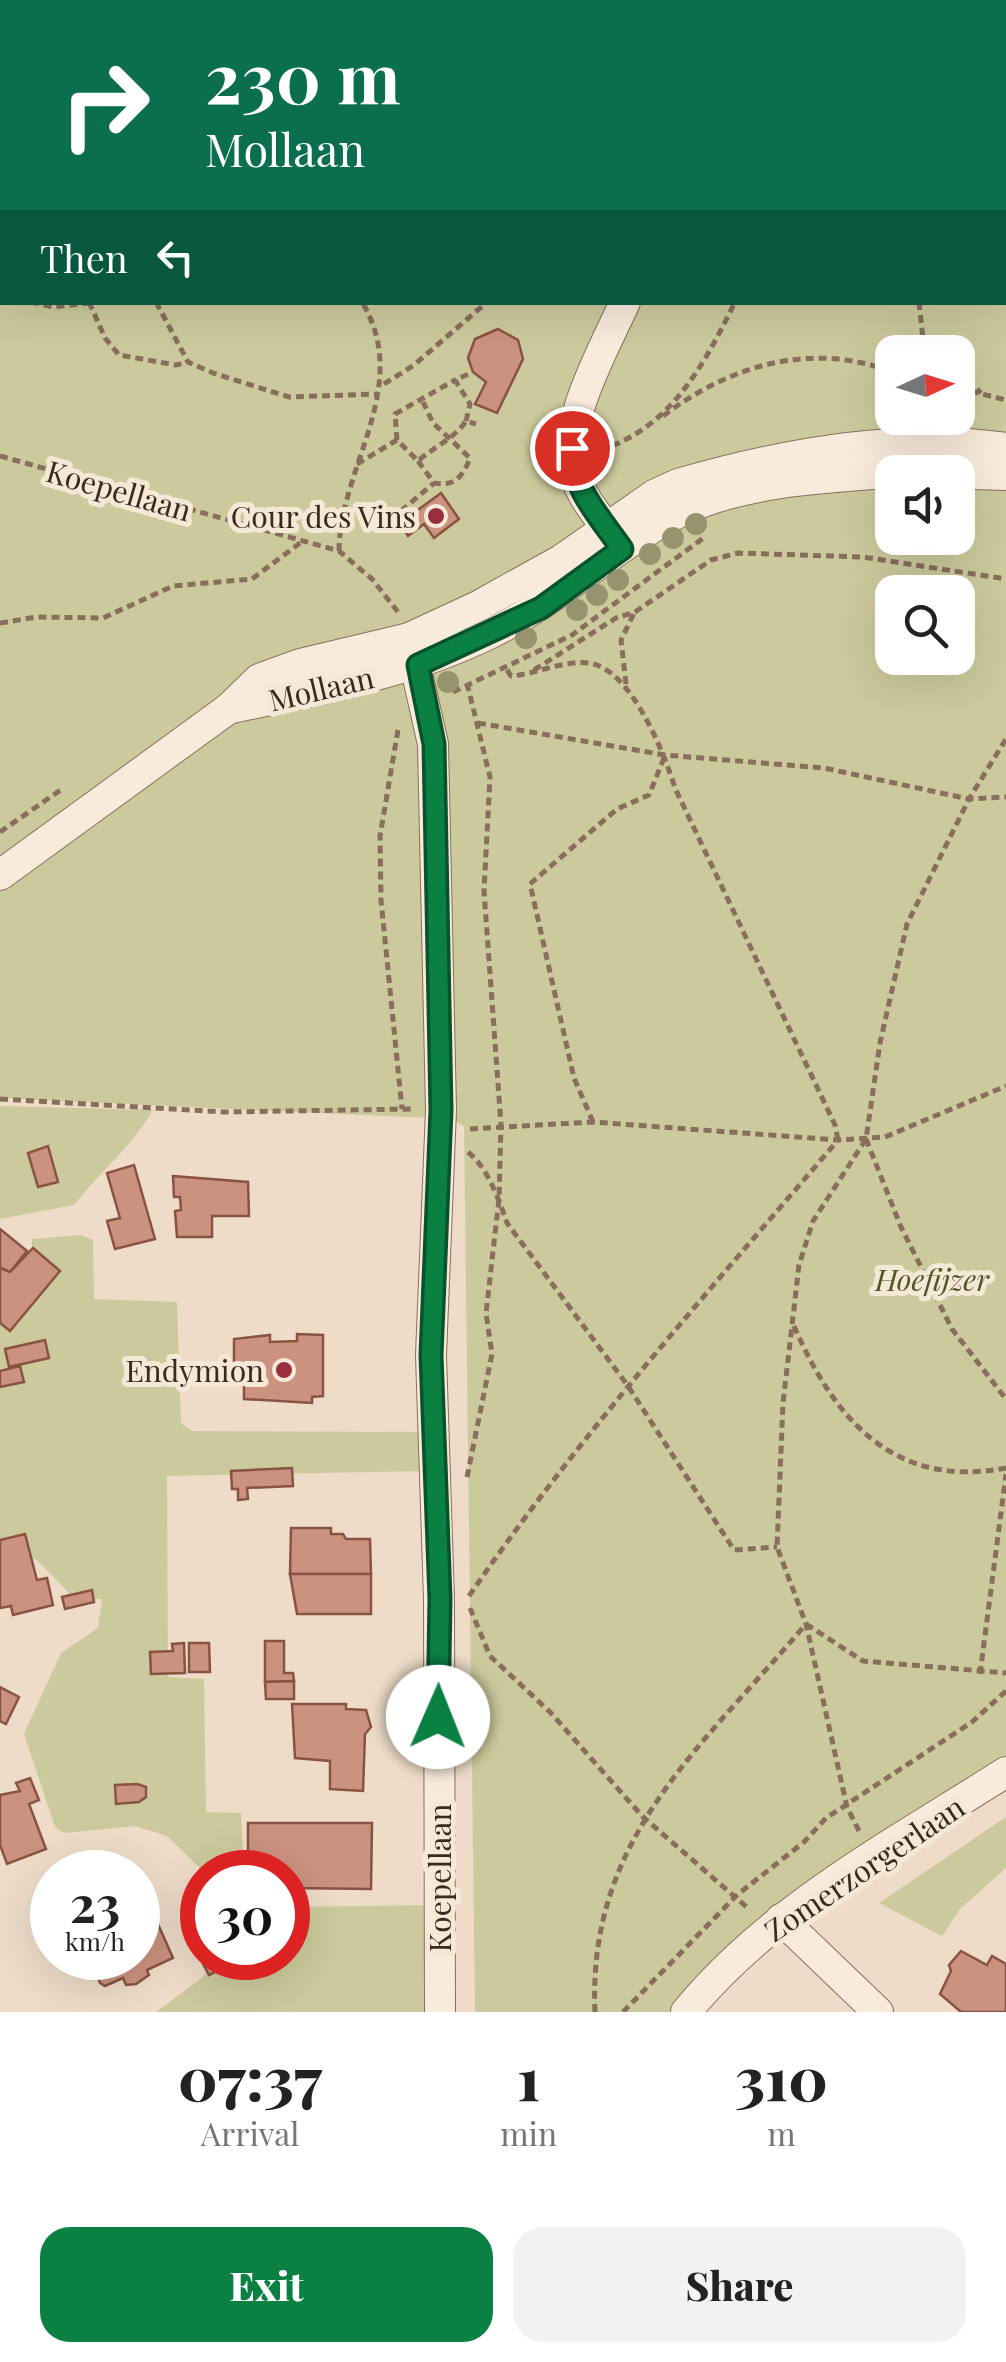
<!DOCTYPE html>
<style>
body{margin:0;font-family:"Playfair Display",serif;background:#f2f2f2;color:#222;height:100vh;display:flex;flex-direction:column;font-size:38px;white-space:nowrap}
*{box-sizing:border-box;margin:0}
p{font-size:32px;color:#767676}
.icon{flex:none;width:55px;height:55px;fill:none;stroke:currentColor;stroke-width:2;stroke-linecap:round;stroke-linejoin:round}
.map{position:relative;height:2012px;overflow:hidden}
.panel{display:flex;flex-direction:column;background:#fff;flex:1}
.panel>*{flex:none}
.guide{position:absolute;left:0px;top:0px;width:1008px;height:305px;box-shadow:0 10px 40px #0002;background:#0b6e4f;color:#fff;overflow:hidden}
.needle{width:65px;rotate:86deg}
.tools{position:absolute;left:875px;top:335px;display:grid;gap:20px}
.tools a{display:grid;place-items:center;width:100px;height:100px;border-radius:20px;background:#fff;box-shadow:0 10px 40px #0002;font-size:50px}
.speed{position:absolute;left:30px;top:1850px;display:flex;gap:20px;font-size:50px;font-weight:700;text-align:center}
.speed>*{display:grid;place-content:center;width:130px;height:130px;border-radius:50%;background:#fff;box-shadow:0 10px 40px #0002;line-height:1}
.speed small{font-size:25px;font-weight:400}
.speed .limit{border:15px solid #d22;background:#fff;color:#111}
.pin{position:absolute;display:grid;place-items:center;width:85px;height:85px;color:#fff;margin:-42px;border:5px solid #fff;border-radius:50%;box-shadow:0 2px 10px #0007}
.me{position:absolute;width:110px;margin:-55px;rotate:1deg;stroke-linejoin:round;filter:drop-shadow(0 0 8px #0008)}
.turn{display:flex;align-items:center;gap:35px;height:210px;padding:0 40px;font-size:45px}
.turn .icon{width:130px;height:130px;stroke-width:2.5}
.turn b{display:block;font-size:70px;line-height:85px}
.then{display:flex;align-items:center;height:95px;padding:0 40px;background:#0003;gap:20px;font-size:38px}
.eta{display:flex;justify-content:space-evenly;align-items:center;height:170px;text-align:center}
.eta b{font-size:60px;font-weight:800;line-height:70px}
.action{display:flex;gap:20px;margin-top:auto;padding:20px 40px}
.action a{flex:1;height:115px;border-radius:30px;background:#0b8043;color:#fff;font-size:40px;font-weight:800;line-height:115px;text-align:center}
.action a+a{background:#f2f2f2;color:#222}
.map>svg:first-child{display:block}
</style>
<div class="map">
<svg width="1006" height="2012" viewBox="0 0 1006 2012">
<rect width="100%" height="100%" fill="#eedcc8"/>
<!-- green -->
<g fill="#ccca9c" fill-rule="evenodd">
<path d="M0,0L625,2H2V302H1005L1006,84V1760L702,1979L671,2012H475L464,1126L449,1119L0,1098ZM892,352H958V418H892ZM892,472H958V538H892ZM892,592H958V658H892Z"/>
<path d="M0,1106L153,1110C132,1146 100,1172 74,1205L0,1219Z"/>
<polygon points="80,1235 93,1240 94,1299 177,1302 181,1423 192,1431 427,1432 427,1471 167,1476 168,1677 204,1679 206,1812 241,1813 244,1872 204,1872 167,1836 135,1826 64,1833 55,1827 24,1734 61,1653 98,1628 102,1599 74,1598 37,1560 0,1552 0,1307 32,1274 32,1239"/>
<polygon points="1006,1817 1006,1868 960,1909 942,1936 879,1903"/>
<polygon points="432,1905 433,2012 156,2012 203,1977 218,1958 288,1958 288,1907"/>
</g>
<!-- building -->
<g fill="#cb927f" stroke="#895343" stroke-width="2.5">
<polygon points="498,329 518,340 523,359 497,413 475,404 486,382 473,372 468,358 475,339"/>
<polygon points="441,493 459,519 434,538 424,524 408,536 400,523"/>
<polygon points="48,1146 58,1182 38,1187 28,1153"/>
<polygon points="134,1165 155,1239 115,1249 107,1221 120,1218 107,1173"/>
<polygon points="173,1176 248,1182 249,1216 212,1216 212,1237 177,1237 175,1211 181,1210 180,1197 174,1197"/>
<polygon points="0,1229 27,1251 10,1272 0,1268"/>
<polygon points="33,1248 60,1271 10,1331 0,1323 0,1268 10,1272"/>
<polygon points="297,1334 323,1335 323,1396 312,1397 312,1403 244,1399 244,1373 242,1367 234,1366 234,1339 270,1335 270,1342 297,1341"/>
<polygon points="45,1340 49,1358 9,1367 5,1349"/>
<polygon points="20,1366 24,1382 0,1387 0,1371"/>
<polygon points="292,1468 293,1486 247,1488 248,1499 238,1500 238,1489 232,1489 231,1471"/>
<polygon points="291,1528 331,1528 331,1534 343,1534 346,1539 370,1539 371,1574 290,1574"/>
<polygon points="25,1534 37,1580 47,1578 53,1605 13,1615 11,1606 0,1608 0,1540"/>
<polygon points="290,1574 371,1574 371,1614 297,1614"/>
<polygon points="92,1590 94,1602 65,1609 62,1597"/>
<polygon points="265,1641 284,1641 284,1673 293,1673 294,1681 265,1682"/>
<polygon points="184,1643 185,1673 151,1674 150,1652 173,1651 172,1644"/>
<polygon points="189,1643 209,1643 210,1672 189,1672"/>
<polygon points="294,1681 294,1699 266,1699 265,1682"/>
<polygon points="0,1687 19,1697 6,1724 0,1721"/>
<polygon points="292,1704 346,1704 346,1709 366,1710 371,1727 365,1734 363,1791 330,1789 330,1761 295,1758"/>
<polygon points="30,1778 39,1800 29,1804 46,1849 7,1864 0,1845 0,1795 20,1791 16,1783"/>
<polygon points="137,1784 146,1787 146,1797 139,1802 116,1804 115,1785"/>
<polygon points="248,1823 372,1823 371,1889 288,1888 288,1872 248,1872"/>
<polygon points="140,1898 153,1926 158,1924 173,1958 147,1970 149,1975 136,1984 126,1985 123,1978 105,1986 100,1983 91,1963 93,1958 138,1958"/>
<polygon points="202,1935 202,1958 236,1961 209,1975 191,1941"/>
<polygon points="961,1951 987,1965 992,1956 1006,1964 1006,2012 961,2012 940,1994 951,1971 949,1965"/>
</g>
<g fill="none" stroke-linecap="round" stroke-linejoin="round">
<!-- minor casing -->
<g stroke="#8a6e5d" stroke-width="32">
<g id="minor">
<polyline points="721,2 722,0"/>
<polyline points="905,472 1006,475"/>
<path d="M617,542C603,521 582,500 575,475C559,426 605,347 625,302"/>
<polyline points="409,638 433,744 441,1110 431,1355 439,1599 440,2012"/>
<path d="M228,709C318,689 408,674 491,633C558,600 611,549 676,514C734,482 828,477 892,473"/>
<path d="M0,875L228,709L259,679L300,664L409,638L478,606L561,560L654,495L678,484C781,454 898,432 1006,448"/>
<polyline points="781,1919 878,2012"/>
<path d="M686,2012C770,1909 895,1843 1006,1772"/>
</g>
</g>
<!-- path -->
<g stroke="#8a6e5d" stroke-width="5" stroke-dasharray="8 5" stroke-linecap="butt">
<polyline points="195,0 197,2"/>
<polyline points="414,0 415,2"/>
<polyline points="527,0 529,2"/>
<polyline points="630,0 632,2"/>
<polyline points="155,2 156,0"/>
<polyline points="267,2 269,0"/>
<polyline points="504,2 505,0"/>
<polyline points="1005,208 1006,208"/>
<polyline points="31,302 53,307 89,303"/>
<polyline points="89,302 105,338 119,355 176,365 188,362"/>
<polyline points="156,302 188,362 213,373 289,397 378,394"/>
<polyline points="919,302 923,339 938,352"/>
<polyline points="958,371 981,393"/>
<polyline points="384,384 414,365 487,302"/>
<polyline points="958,388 1006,400"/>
<path d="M663,416C730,365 812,341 892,372"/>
<polyline points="466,421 470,404 455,380 473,372"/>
<polyline points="397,440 395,414 455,380"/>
<path d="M600,450C671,428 704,365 735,302"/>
<polyline points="0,456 339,551 372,579 398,612"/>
<path d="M418,461L434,483C454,487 463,477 470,458L433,423L423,402"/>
<path d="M357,464L397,440L418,461C435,446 454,439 466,421L476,424"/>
<polyline points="401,511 434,483"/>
<path d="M339,551C340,465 413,387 362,302"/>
<polyline points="0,623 37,617 103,618 173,586 252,579 300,543"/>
<path d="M507,670L511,676C536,674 564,660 589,663C630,668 664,752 675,788L835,1125L838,1140"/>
<polyline points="534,670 616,618 635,612 711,560 738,553 863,557 1006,579"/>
<polyline points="626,684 621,640 634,613"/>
<polyline points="453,692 572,635 706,536"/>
<polyline points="478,723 665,755 824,768 969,799 1006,797"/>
<polyline points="398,730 380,836 381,900 402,1109"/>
<polyline points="0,832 62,789"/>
<polyline points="0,1099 224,1112 413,1109"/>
<polyline points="593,1122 574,1078 530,884 617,809 649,795 664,758"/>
<polyline points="470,1129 593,1122 838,1140 885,1137 1006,1086"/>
<polyline points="866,1139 901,1227 952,1329 1006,1399"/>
<path d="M468,1152C488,1168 499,1200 507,1223L628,1386L734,1550L777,1547"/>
<path d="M794,1326C835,1421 895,1489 1006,1468"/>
<polyline points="467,1477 492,1354 486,1313 499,1199 501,1125 484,891 490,777 468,687"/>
<path d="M469,1596C580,1434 711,1289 838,1140"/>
<polyline points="470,1608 490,1656 550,1712 643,1817 749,1909"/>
<polyline points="806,1624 863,1661 1006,1673"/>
<polyline points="980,1674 1006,1474"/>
<polyline points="859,1831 847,1807 806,1624 777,1547 783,1403 799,1265 813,1221 866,1139 880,1043 907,924 969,799 1006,739"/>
<path d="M595,2012C587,1838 702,1747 806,1624"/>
<polyline points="623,2012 737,1895 804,1842 826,1818 972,1722 1006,1691"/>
</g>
<!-- minor -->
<use href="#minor" stroke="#f9ebdb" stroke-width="30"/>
</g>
<!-- trees -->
<g fill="#98936f">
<circle cx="696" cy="524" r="11"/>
<circle cx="673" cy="538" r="11"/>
<circle cx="650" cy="554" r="11"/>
<circle cx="618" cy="580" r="11"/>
<circle cx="597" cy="595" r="11"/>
<circle cx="577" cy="610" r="11"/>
<circle cx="526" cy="638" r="11"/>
<circle cx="448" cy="682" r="11"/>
</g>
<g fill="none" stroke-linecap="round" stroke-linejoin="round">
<!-- route casing -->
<g stroke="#07532c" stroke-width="25">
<path id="route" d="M438,1717L440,1599L431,1355L441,1110L434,744L418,665L541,608L622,549C600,517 572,489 572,448"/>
</g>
<!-- route -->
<use href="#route" stroke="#0b8043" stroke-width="18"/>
</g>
<!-- markers -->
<g fill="#982e40" stroke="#f5e8d7" stroke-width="4">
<circle cx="436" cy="516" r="10"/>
<circle cx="284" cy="1370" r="10"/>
</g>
<g text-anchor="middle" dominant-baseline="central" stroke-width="10" stroke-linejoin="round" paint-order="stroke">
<!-- street labels -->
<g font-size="30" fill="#3b2920" stroke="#f5e8d7">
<text transform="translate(119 490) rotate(16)">Koepellaan</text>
<text transform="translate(321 688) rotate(-13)">Mollaan</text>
<text transform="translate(864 1868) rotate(-34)">Zomerzorgerlaan</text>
<text transform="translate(439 1878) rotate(-90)">Koepellaan</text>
</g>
<!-- poi labels -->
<g font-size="30" fill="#3b2920" stroke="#f5e8d7" text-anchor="end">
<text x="416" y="516">Cour des Vins</text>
<text x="264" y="1370">Endymion</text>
</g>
<!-- park labels -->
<g font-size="30" font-style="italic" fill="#525727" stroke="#f5e8d7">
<text x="932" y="1279">Hoefijzer</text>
</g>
</g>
</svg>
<div class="tools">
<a><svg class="needle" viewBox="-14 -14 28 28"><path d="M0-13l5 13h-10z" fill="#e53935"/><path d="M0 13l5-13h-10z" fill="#767676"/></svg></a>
<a><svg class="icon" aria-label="sound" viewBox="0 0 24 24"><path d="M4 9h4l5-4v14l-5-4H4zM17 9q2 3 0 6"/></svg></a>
<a><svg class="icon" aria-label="search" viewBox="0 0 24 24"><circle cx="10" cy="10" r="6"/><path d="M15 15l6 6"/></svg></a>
</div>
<div class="speed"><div>23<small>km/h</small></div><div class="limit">30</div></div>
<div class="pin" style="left:572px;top:448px;background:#d93025"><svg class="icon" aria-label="arrive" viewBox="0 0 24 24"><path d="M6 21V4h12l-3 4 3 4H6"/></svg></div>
<svg class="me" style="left:438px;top:1717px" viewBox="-20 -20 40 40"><circle r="19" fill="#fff"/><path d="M0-13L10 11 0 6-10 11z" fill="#0b8043"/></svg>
<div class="guide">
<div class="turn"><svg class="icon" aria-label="right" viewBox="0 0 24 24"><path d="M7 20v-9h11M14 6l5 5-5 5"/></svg><div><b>230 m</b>Mollaan</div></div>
<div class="then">Then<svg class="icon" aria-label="left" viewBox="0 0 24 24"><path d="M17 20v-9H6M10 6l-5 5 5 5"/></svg></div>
</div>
</div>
<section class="panel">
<div class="eta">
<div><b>07:37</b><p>Arrival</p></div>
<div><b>1</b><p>min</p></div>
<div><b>310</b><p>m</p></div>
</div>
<div class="action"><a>Exit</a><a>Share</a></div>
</section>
